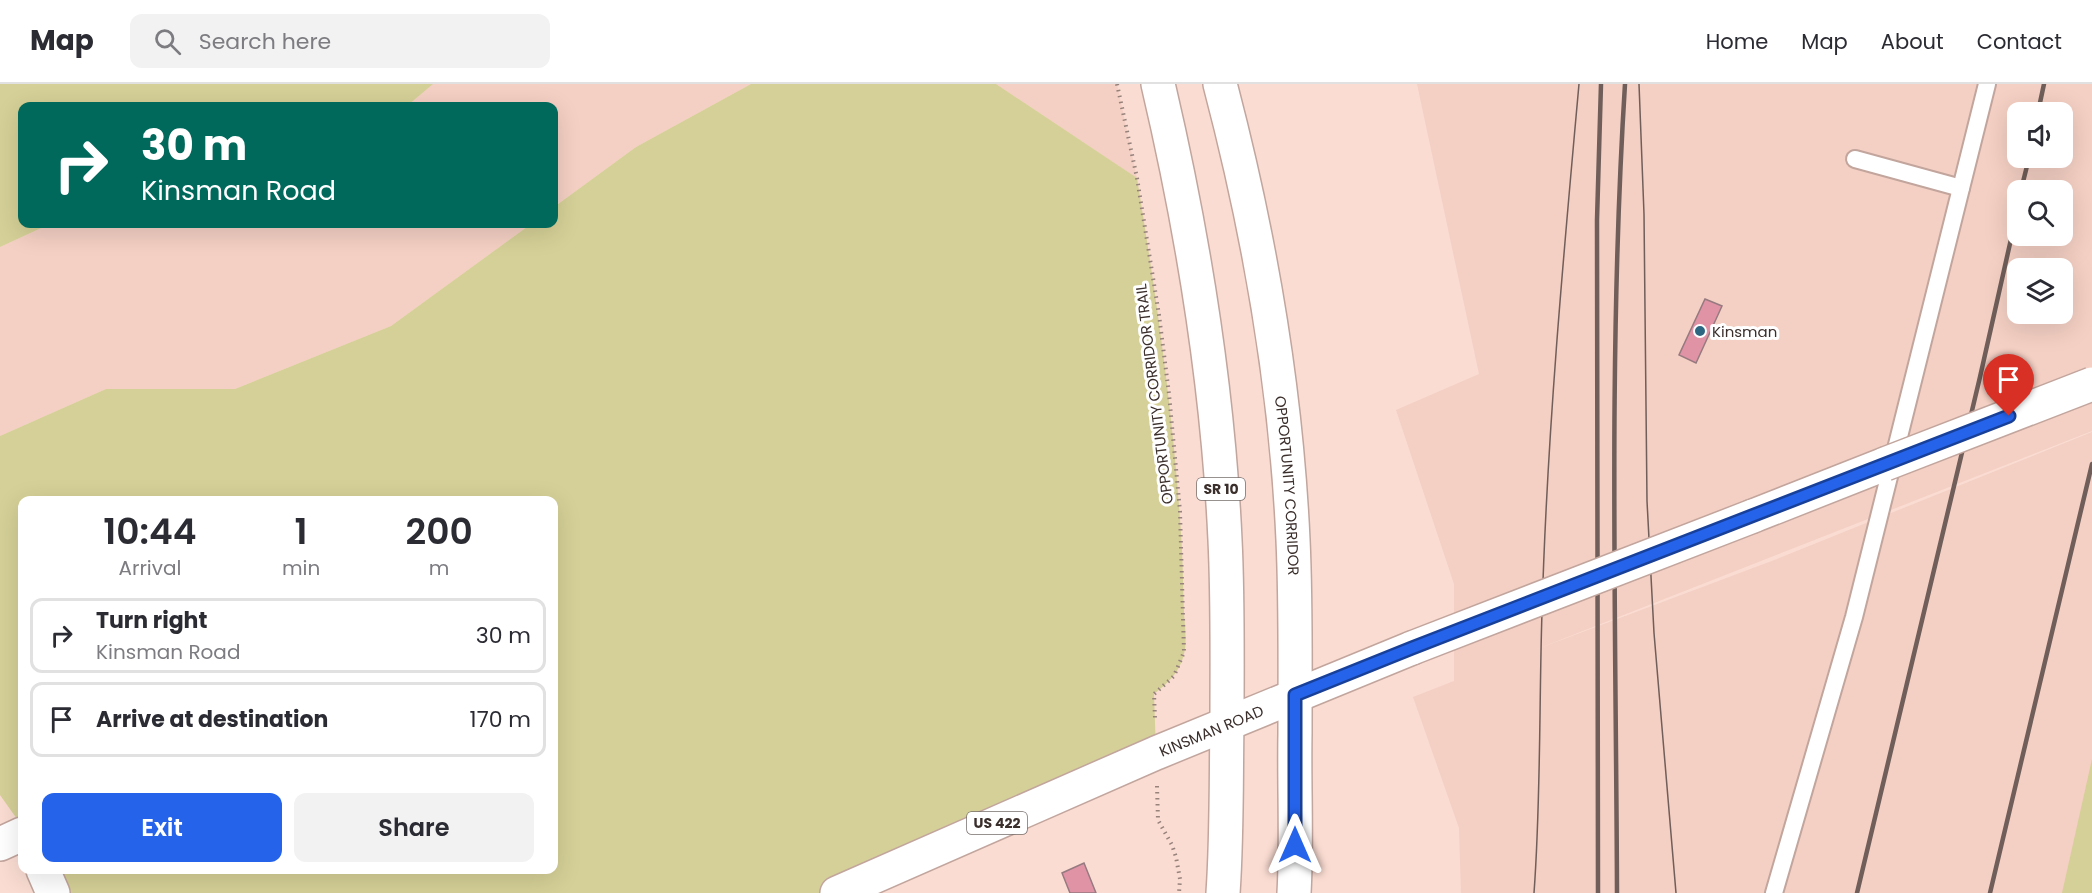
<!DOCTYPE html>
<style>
body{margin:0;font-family:Poppins,sans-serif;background:#f2f2f3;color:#2b2b33;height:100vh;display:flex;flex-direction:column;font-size:22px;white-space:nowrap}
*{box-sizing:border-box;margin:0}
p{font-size:20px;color:#7c7c81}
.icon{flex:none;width:33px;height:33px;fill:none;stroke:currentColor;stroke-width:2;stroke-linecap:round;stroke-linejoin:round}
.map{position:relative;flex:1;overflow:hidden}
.drawer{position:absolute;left:18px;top:412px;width:540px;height:378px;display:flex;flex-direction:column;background:#fff;border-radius:12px;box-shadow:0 6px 24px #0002}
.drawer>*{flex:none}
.top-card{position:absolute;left:18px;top:18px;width:540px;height:126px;border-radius:12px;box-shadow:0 6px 24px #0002;background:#00695c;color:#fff;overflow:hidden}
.fabs{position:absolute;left:2007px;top:18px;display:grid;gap:12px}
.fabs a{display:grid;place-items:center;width:66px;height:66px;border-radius:12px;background:#fff;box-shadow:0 6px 24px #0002;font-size:30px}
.pin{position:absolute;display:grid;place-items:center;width:51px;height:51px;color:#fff;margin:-62px -26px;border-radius:50% 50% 50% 0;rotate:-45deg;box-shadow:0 0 6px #0007}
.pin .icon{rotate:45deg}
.me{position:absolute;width:66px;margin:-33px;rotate:0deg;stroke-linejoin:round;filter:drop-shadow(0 0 4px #0008)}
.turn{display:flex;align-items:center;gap:21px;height:126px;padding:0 24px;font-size:27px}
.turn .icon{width:78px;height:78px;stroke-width:2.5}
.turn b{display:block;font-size:42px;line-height:51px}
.eta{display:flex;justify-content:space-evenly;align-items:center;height:102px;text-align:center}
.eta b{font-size:36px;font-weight:600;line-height:42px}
.button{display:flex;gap:12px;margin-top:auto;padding:12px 24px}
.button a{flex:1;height:69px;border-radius:12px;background:#2563eb;color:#fff;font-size:24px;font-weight:600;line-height:69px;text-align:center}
.button a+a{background:#f2f2f3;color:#2b2b33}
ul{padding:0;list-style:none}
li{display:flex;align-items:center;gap:18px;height:75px;margin:0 12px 9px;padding:0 12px;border:3px solid #e1e1e2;border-radius:12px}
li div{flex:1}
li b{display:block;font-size:22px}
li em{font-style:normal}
header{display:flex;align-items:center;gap:36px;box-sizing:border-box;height:84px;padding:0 30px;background:#fff;border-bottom:2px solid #e1e1e2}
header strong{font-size:28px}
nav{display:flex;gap:33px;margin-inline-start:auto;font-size:21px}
.search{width:420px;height:54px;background:#f2f2f3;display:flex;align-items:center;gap:15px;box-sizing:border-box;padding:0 21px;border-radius:12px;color:#7c7c81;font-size:22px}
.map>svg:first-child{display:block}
</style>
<header>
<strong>Map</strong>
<div class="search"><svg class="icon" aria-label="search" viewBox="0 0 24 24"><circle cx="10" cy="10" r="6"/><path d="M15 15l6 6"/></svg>Search here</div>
<nav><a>Home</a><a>Map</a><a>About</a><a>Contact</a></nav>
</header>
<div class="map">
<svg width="2092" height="809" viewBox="0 0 2092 809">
<rect width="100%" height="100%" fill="#fadcd2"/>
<!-- built -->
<g fill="#f4cfc3" fill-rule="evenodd">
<polygon points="433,0 751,0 636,63 554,123 554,22 407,22"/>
<polygon points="996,0 1117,0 1137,94"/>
<path d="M1417,0H2092V347L1532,567L1777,475L2092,348V720L2071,809H1461L1459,744L1413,613L1454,597V500L1396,326L1479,290ZM2018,28H2062V74H2018ZM2018,106H2062V152H2018ZM2018,184H2062V230H2018Z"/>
<polygon points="50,140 531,140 391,242 235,305 106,305 0,352 0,163"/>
</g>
<!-- green -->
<g fill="#d5d097">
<polygon points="0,0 433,0 407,22 22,22 22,140 50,140 0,163"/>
<path d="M751,0H996L1137,94C1157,217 1175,341 1182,466C1183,487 1183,508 1184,529C1185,543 1187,558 1184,570C1180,588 1168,599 1154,610L1156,669L837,809H53L43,786H554V417H22V742L0,711V352L106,305H235L391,242L531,140H554V123L636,63Z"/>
<polygon points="2092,675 2092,809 2062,809"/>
</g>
<!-- building -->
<g fill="#e193a6" stroke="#967a80" stroke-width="1.5">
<polygon points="1705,215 1722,222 1696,279 1679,271"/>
<polygon points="1084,779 1096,809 1070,809 1062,789"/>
</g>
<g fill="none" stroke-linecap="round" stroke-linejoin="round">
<!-- lane casing -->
<g stroke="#c2a59d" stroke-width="20">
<g id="lane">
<polyline points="1855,75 1961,104"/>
<polyline points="1774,809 1854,533 1987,0"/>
</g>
</g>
<!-- street casing -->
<g stroke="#c2a59d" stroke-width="36">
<g id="street">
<polyline points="0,760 22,750"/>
<polyline points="43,786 53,809"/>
</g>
</g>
<!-- primary casing -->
<g stroke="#c2a59d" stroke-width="36">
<g id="primary">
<path d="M1158,0C1193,149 1218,303 1225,456C1228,516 1227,577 1227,637C1226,694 1227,752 1223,809"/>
<path id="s1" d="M1220,0C1259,148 1286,302 1293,456C1296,520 1295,585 1295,650C1294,703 1297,756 1294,809"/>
<polyline points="1753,432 1885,380"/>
<path id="s2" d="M837,809L1156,669L1412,564"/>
</g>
</g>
<!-- path -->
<g stroke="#97837c" stroke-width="4" stroke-dasharray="1.5 4.5" stroke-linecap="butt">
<polyline points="1117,0 1137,94 1159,231 1169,310 1180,427 1184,568 1174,592 1154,610 1155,634"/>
<polyline points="1157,702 1158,736 1172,761 1176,773 1180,795 1179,809"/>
</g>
<!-- lane -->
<use href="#lane" stroke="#fff" stroke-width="16"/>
<!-- street -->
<use href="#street" stroke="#fff" stroke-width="33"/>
<!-- primary -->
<use href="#primary" stroke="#fff" stroke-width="33"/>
<!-- tram -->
<g stroke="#6f5e59" stroke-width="1.5">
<polyline points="1639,0 1644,130 1647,417 1654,549 1676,809"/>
<path d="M1534,809C1541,715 1539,622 1542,528C1547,352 1563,176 1579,0"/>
</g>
<!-- rail -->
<g stroke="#6f5e59" stroke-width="4.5">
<polyline points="2038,28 2044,0"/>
<polyline points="2021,106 2029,74"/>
<polyline points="1598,809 1597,136 1601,0"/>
<path d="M1617,809C1616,539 1608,269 1625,0"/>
<polyline points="1857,809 1980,293 2018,124"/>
<polyline points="1990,809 2092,380"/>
</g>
<!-- primary-bridge casing -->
<g stroke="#c2a59d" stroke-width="36" stroke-linecap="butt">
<g id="primary-bridge">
<polyline points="1885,380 2092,300"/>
<polyline points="1412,564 1753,432"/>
</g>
</g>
<!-- primary-bridge -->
<use href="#primary-bridge" stroke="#fff" stroke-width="33"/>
</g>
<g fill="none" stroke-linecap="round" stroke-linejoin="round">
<!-- route casing -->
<g stroke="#184099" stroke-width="15">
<polyline id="route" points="1295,761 1295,611 1412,564 2009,332"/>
</g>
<!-- route -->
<use href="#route" stroke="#2563eb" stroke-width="10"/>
</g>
<!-- markers -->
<circle fill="#2d6680" stroke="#fff" stroke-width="2" cx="1700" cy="247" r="6"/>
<g text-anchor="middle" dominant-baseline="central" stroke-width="6" stroke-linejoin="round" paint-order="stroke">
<!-- shield labels -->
<g fill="#fff" stroke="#766d6b" stroke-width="1.5">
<rect x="1197" y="394" width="48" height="22" rx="4.5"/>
<rect x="967" y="728" width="60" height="22" rx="4.5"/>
</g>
<g font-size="14" font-weight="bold" fill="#3b2f2c">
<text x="1221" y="405">SR 10</text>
<text x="997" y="739">US 422</text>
</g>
<!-- poi labels -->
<g font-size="15" fill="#3b2f2c" stroke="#fff" text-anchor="start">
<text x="1712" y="247">Kinsman</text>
</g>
<!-- street labels -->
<g font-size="15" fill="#3b2f2c" stroke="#fff">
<text transform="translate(1154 310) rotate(-97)">OPPORTUNITY CORRIDOR TRAIL</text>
<text stroke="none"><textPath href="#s1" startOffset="408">OPPORTUNITY CORRIDOR</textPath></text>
<text stroke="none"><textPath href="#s2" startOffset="408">KINSMAN ROAD</textPath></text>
</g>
</g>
</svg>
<div class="fabs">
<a><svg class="icon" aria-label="sound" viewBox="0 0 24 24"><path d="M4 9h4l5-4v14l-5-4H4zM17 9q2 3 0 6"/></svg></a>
<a><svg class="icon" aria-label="search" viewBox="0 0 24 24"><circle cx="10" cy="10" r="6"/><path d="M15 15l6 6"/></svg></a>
<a><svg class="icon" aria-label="layers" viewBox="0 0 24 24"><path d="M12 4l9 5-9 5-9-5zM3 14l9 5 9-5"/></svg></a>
</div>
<div class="pin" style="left:2009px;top:332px;background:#d93025"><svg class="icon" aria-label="arrive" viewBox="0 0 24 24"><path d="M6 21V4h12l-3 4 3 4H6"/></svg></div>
<svg class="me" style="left:1295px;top:761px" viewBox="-20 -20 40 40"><path d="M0-17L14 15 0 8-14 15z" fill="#2563eb" stroke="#fff" stroke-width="4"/></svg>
<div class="top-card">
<div class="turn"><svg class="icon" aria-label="right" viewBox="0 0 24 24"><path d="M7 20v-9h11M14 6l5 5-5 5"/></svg><div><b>30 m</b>Kinsman Road</div></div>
</div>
<section class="drawer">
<div class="eta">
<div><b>10:44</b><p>Arrival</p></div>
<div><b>1</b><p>min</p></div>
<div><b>200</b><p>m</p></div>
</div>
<ul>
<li><svg class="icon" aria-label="right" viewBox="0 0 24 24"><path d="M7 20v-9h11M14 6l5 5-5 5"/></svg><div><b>Turn right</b><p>Kinsman Road</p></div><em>30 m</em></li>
<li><svg class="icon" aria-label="arrive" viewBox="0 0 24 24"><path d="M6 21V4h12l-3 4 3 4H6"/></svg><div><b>Arrive at destination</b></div><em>170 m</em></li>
</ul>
<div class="button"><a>Exit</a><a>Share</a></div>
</section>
</div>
